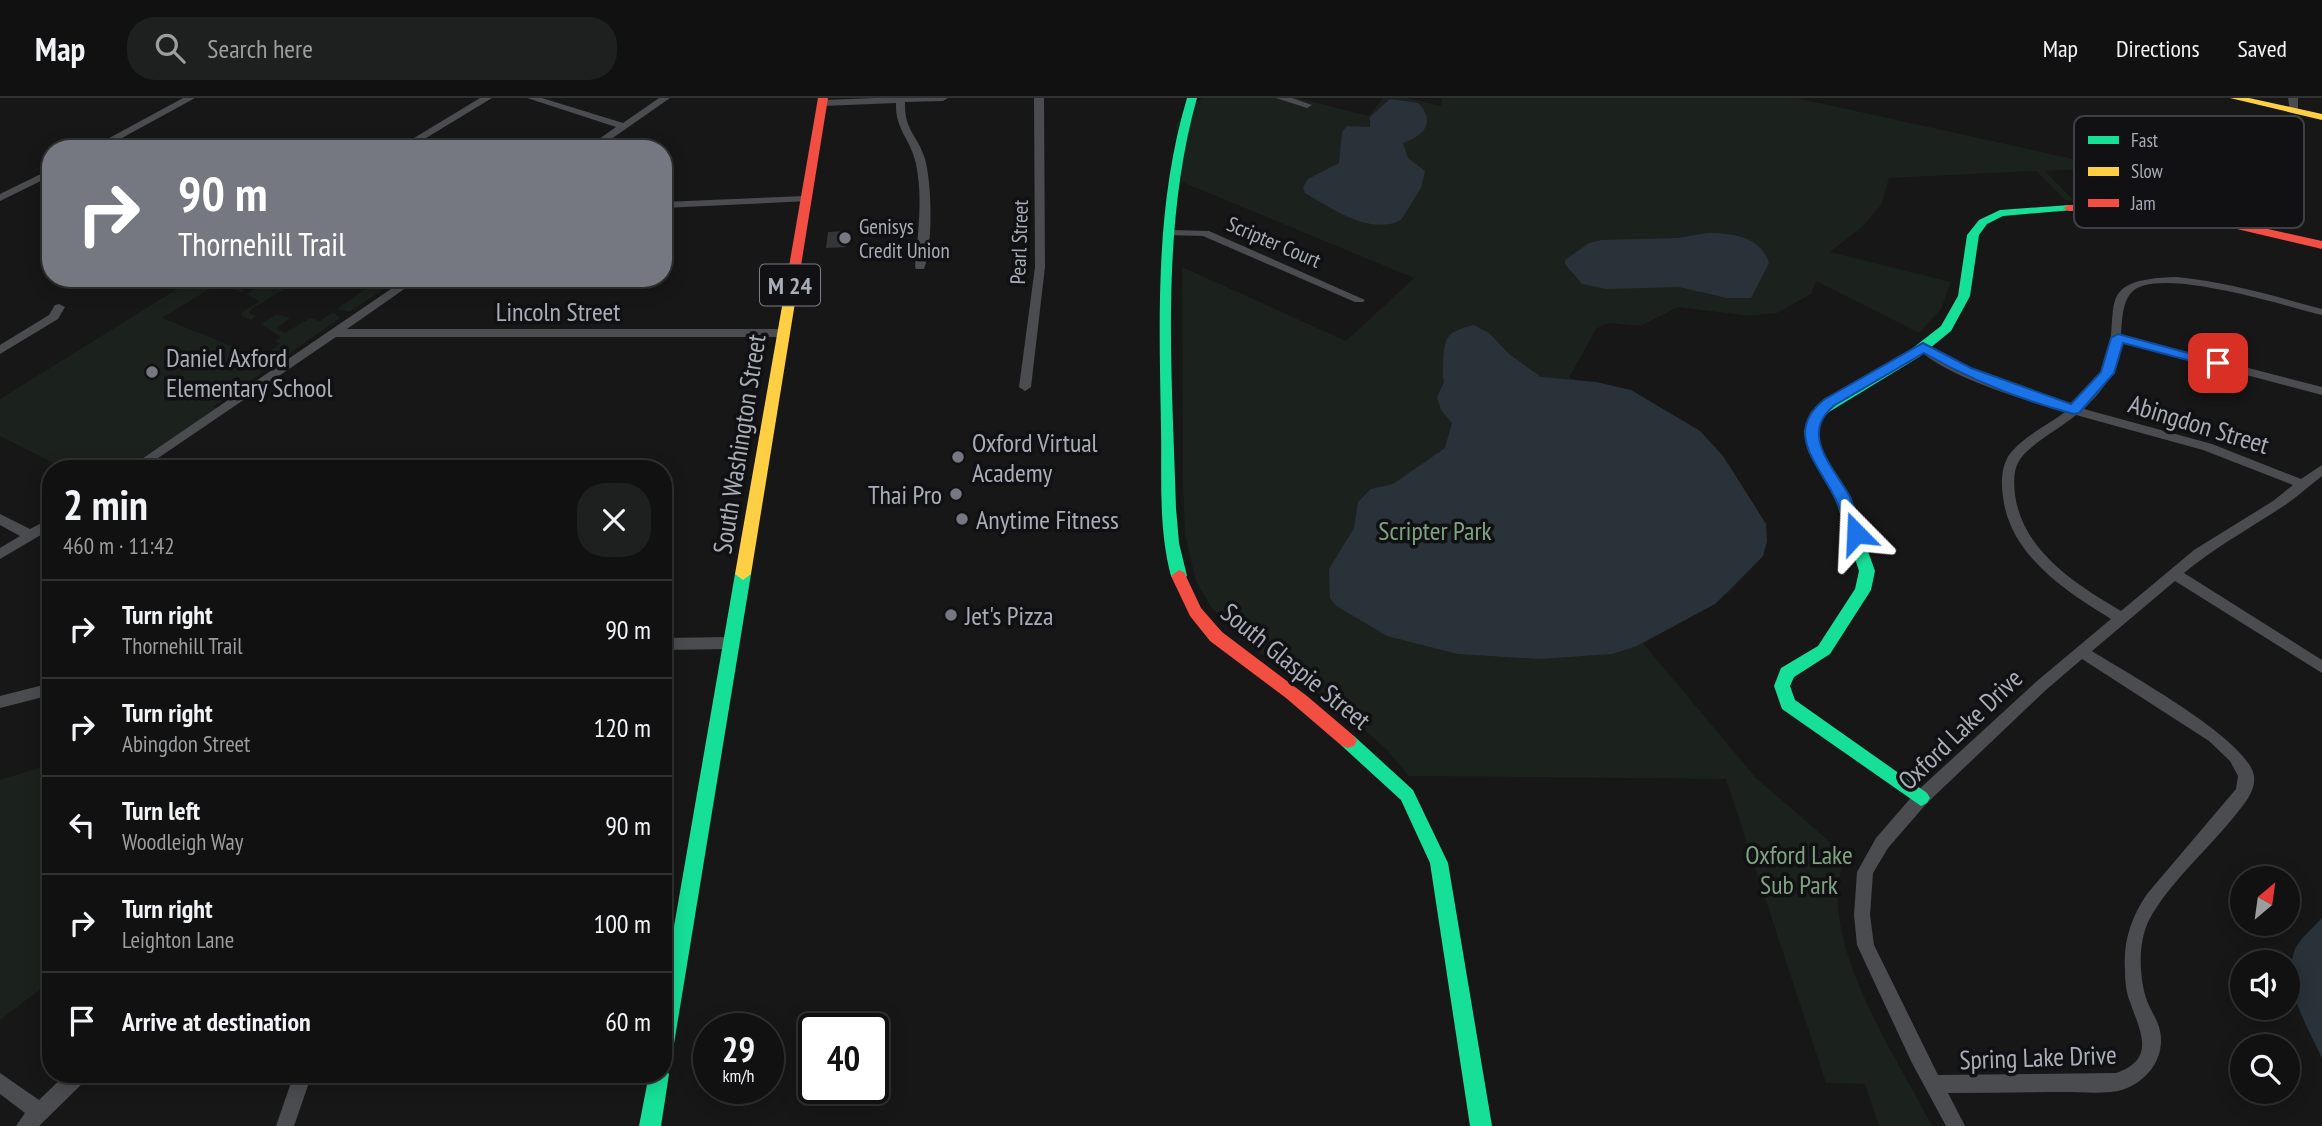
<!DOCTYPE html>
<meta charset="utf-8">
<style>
body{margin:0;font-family:"PT Sans Narrow",sans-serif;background:#1e1f1f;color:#f1f3f6;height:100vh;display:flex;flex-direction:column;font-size:26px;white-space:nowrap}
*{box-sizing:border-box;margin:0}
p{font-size:23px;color:#9c9d9f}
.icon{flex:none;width:38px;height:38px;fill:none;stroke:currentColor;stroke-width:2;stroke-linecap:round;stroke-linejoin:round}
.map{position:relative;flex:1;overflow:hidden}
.sheet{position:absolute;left:42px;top:362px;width:630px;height:623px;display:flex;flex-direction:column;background:#111;border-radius:28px;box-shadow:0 4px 18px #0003,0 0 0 2px #303131}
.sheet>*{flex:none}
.guide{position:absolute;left:42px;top:42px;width:630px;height:147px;border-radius:28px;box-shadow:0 4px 18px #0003,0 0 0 2px #303131;background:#757880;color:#fff;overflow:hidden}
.needle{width:46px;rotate:29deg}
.fabs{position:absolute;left:2230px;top:768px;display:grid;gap:14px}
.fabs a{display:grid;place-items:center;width:70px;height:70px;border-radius:50%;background:#111;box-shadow:0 4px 18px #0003,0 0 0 2px #303131;font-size:35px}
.speed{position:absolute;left:693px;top:915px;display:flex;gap:14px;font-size:35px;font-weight:700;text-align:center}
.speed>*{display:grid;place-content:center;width:91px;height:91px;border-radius:50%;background:#111;box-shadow:0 4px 18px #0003,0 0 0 2px #303131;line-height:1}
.speed small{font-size:18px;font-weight:400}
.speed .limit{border:4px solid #111;border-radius:10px;background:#fff;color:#111}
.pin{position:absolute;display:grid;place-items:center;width:60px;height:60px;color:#fff;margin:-30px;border-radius:14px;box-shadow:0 4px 10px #0006}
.me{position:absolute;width:77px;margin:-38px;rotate:339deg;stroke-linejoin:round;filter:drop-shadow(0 0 5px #0008)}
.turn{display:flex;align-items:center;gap:24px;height:147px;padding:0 21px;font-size:32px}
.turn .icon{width:91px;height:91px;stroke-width:2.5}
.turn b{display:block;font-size:49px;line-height:60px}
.round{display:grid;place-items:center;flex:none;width:74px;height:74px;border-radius:28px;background:#1e1f1f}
.overview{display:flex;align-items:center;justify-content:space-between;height:119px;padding:0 21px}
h1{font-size:42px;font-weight:700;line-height:52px}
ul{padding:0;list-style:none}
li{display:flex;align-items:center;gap:21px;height:98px;padding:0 21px;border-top:2px solid #303131}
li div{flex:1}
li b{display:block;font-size:26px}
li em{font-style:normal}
header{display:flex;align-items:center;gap:42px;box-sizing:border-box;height:98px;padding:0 35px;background:#111;border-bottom:2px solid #303131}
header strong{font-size:33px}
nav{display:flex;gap:38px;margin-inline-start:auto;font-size:24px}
.search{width:490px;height:63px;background:#1e1f1f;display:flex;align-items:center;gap:18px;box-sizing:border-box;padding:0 24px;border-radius:28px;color:#9c9d9f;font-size:26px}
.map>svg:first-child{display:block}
</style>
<header>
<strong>Map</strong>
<div class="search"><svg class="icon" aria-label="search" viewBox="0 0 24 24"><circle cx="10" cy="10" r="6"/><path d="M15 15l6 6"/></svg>Search here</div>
<nav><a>Map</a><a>Directions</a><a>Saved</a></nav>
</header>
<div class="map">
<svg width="2322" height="1028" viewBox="0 0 2322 1028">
<rect width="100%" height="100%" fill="#171717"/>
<!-- green -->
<g fill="#1b211c">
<path d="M1202,0H1298L1369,18L1383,0H1407L1441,8L1442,0H1797L2114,70L2045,73L2073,102H2065L2036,73L1889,80L1881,107L1862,129L1830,154L1951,184L1941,211L1919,235L1816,183L1811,196L1777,215L1750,218L1678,209L1641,228L1607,225L1596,231L1569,280L1631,292L1700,333L1723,358L1766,426L1767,443L1763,458L1729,495L1642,544L1756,680L1845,757C1843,767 1839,778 1838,788C1832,864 1898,962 1932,1028H1879L1865,986L1826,985L1726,681L1409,678L1387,652L1358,626L1241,541L1211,509L1196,483L1185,437L1183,388L1182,169L1346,243L1414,180L1182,84L1176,26Z"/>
<polygon points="195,180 266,181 242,192 243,195 218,186 162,220 254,257 262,252 268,254 280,246 275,243 281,239 261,226 277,216 290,220 276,231 285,235 310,220 320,223 333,214 340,220 213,309 219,310 125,371 65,371 0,338 0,301"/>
<polygon points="381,180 397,182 350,214 337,211"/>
<polygon points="268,183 288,189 253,210 249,215 257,218 251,222 242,218 241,215 260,203 246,196"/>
<polygon points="51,666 51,883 0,922 0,682"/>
</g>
<!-- water -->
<g fill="#2a3239">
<path d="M1390,1L1418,5C1436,23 1425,38 1403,45L1408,60L1425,73L1421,90L1401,122C1370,138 1331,110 1305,95L1303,89L1308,81L1339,65L1342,34L1347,28L1370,29V19Z"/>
<path d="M1707,135C1731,135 1761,138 1769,165L1751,200H1727L1679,189L1607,191L1582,186L1565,166V162L1589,145L1602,142L1678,140Z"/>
<path d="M1474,227L1489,235L1509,256L1541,279L1596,284L1631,292L1700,333L1723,358L1766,426L1767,443L1763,458L1715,506L1637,548L1612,556L1539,561L1458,556L1387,538L1335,507L1330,500L1329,471L1354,430L1358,404L1371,391L1393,386L1445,350L1452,325L1441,312L1437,299L1444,284C1442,277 1443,274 1443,267C1444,240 1445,234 1474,227Z"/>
<path d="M2322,820V960C2307,928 2283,891 2294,854C2297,843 2314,829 2322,820Z"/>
</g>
<!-- building -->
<polygon fill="#343537" points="848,133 846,149 826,150 828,134"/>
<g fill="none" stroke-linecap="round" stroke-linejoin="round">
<!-- street -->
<g fill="#4b4c50" fill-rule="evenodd">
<polygon points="183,0 195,0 102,51 89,51"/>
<polygon points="480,0 492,0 408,51 396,51"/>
<polygon points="527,0 542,0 623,25 659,0 670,0 597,51 585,51 616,29"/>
<path d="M876,0H948L943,3L905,4C904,33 918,37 925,61C932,86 933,147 924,171H916L915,169C918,135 923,100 916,66C911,41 895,32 896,5L822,8L817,5L822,2Z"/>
<polygon points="1034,0 1044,0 1045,169 1031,289 1025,293 1019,289 1035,169"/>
<polygon points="1276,0 1292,0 1312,7 1307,10"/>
<polygon points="2288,0 2298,0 2298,15 2290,13"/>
<polygon points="51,71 51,78 0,103 0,96"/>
<polygon points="805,98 809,99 809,103 663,110 663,104"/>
<polygon points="1171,132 1209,133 1365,202 1363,204 1355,204 1203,138 1167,137 1166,135"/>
<path d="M2177,179C2227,184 2274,198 2322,211V217C2288,209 2155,166 2131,195C2122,205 2122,225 2121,237L2322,289V297L2121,244C2118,273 2104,291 2084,311L2212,346L2301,381L2322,367V378C2308,389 2295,401 2279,411C2247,432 2214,450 2184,475L2322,562V575L2175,483L2092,553C2125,574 2249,642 2254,678C2256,692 2245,705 2237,715C2209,751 2171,782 2149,822C2138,844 2139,877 2146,900C2149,910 2156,919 2159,929C2168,959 2146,986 2118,993C2102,996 2081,994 2065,994C2026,994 1987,995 1948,995L1965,1028H1946L1912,965L1857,847L1854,817L1857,774L1876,740L1915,695L2037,583L2111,521C2065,493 2010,457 2003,399C2001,385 2001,370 2009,357C2022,339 2048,327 2065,314C2025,302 1946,279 1917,250L1919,247H1927L1986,278L2072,308C2084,297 2097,286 2103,271C2126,214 2086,181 2177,179ZM2076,317L2203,352L2293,387L2273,403L2194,452L2121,513C2075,486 2023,453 2015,397C2014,387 2013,374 2018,365C2026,348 2061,330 2076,317ZM2082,561L2209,643L2230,663L2238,678L2236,691L2147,796C2131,820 2123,843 2125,872C2125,883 2126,894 2130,904C2140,933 2157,961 2116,975L1938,977L1874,847L1870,817L1873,775L1888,750L1927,705L2047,591Z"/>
<polygon points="407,180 420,180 347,231 782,231 788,235 782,239 336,239 142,371 127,371"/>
<polygon points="59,206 65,209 58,221 0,256 0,247 49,217 55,207"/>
<polygon points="0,416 30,431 51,420 51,431 0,461 0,450 20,438 0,427"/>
<polygon points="730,539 735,541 737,545 735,549 730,551 663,552 663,540"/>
<polygon points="51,585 51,597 0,610 0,598"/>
<polygon points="0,975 39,1002 66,976 89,976 86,982 39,1028 16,1028 25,1015 0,996"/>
<polygon points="294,976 312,976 294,1028 276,1028"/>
</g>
<!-- fast -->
<g fill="#16e098" fill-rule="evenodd">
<path d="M1187,0H1197C1160,132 1172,274 1176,410L1179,445L1187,478L1179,484L1171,478C1158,429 1162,379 1161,329C1159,218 1155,107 1187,0Z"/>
<polygon points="2069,107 2073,108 2073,112 2003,118 1987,126 1979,137 1970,198 1951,233 1919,259 1824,317 1818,334 1822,352 1849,400 1875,473 1871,492 1830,556 1794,579 1790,588 1795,602 1927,695 1930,700 1927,705 1921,708 1782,611 1774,588 1781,570 1818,548 1855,491 1859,473 1835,400 1808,352 1804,334 1811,314 1909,253 1941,228 1958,198 1967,137 1979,122 2000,112"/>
<polygon points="743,470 751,476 673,952 670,959 663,962 663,892 735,476"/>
<polygon points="1348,636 1354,638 1413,692 1448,765 1492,1028 1470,1028 1430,765 1401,702 1342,648 1339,643 1342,638"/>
<polygon points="663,967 669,976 661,1028 639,1028 649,976 663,976"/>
</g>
<!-- slow -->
<g fill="#ffcf43" fill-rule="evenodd">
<polygon points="2230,0 2249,0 2322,16 2322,22"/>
<polygon points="793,176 799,180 751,476 743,482 735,476 787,180"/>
</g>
<!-- jam -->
<g fill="#f24e42" fill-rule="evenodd">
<polygon points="818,0 828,0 799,180 793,184 787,180"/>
<polygon points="2156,106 2322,143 2322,151 2156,112 2069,113 2063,110 2069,107"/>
<polygon points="1179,472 1184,474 1201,510 1222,534 1307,598 1354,638 1357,643 1354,648 1348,650 1342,648 1286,600 1210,543 1190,518 1171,478"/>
</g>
</g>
<!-- route -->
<path fill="#1a73e8" stroke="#114b97" stroke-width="2" d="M2118,236L2225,265L2218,270L2123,245L2114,275L2079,315L2074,316C2021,302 1971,282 1924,255L1835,307C1798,336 1834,369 1850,399C1855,411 1859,423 1864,435L1856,441L1851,439C1844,426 1841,411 1834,398C1816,363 1784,333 1825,301L1923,245L1971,270L2071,306L2101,274L2111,240Z"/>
<!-- markers -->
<g fill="#757880" stroke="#111113" stroke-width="2.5">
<circle cx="845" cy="140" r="7"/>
<circle cx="152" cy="274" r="7"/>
<circle cx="958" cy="359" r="7"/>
<circle cx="956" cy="396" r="7"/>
<circle cx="962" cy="421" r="7"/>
<circle cx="951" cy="517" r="7"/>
</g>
<g text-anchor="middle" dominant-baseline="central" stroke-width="7" stroke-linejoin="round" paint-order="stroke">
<!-- far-poi labels -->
<g font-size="21" fill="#a8adb8" stroke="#111113" text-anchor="start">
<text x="859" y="128">Genisys<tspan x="859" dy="24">Credit Union</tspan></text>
</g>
<!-- far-street labels -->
<g font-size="21" fill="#a8adb8" stroke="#111113">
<text transform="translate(1019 144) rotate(-88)">Pearl Street</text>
<text transform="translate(1274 144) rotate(23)">Scripter Court</text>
</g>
<!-- shield labels -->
<rect fill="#111113" stroke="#7b7e86" stroke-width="2" x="760" y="166.5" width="60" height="41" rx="5"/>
<g font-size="24" font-weight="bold" fill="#a8adb8">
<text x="790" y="187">M 24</text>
</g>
<!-- street labels -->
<g font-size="26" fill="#a8adb8" stroke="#111113">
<text x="558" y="213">Lincoln Street</text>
<text transform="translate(2199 326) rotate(17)">Abingdon Street</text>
<text transform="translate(739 346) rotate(-81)">South Washington Street</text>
<text transform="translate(1296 568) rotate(39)">South Glaspie Street</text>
<text transform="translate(1960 631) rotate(-44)">Oxford Lake Drive</text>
<text transform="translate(2038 959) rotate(-2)">Spring Lake Drive</text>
</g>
<!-- poi labels -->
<g font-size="26" fill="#a8adb8" stroke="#111113" text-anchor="start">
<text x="166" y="259">Daniel Axford<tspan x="166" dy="30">Elementary School</tspan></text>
<text x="972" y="344">Oxford Virtual<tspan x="972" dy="30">Academy</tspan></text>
<text x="942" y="396" text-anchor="end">Thai Pro</text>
<text x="976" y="421">Anytime Fitness</text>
<text x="965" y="517">Jet's Pizza</text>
</g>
<!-- park labels -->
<g font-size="26" fill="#7fa381" stroke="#111113">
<text x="1435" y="432">Scripter Park</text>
<text x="1799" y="756">Oxford Lake<tspan x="1799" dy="30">Sub Park</tspan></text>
</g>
</g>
<!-- legend -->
<rect x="2074" y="18" width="230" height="112" rx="10" fill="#111113" stroke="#3e4045" stroke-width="2"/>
<rect x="2088" y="38" width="31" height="8" fill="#16e098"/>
<rect x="2088" y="69" width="31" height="9" fill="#ffcf43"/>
<rect x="2088" y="101" width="31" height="8" fill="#f24e42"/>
<g font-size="19" fill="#a8adb8">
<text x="2131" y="49">Fast</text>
<text x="2131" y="80">Slow</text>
<text x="2131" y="112">Jam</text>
</g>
</svg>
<div class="fabs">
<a><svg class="needle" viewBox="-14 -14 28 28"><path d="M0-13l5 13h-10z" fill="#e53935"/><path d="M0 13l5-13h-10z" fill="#9c9d9f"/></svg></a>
<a><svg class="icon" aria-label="sound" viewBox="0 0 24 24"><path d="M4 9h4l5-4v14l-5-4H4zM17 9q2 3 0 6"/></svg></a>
<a><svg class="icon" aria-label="search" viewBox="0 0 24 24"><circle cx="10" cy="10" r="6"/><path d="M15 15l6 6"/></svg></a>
</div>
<div class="speed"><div>29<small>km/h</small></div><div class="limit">40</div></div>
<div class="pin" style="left:2218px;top:265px;background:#d93025"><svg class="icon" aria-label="arrive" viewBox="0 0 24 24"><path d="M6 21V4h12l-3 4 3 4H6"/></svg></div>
<svg class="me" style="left:1856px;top:435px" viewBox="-20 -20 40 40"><path d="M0-17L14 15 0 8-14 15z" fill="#1a73e8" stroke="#fff" stroke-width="4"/></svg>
<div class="guide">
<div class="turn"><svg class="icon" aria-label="right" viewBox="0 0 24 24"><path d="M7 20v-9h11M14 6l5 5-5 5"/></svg><div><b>90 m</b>Thornehill Trail</div></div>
</div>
<section class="sheet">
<div class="overview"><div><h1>2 min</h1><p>460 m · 11:42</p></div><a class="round"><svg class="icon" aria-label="close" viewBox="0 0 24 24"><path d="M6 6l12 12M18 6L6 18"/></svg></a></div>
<ul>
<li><svg class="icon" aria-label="right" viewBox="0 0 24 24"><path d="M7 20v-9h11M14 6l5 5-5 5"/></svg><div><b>Turn right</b><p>Thornehill Trail</p></div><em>90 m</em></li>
<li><svg class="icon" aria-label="right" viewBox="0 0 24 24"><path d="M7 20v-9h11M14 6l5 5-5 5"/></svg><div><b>Turn right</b><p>Abingdon Street</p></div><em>120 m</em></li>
<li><svg class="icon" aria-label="left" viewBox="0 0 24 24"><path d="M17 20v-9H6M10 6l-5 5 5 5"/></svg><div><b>Turn left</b><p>Woodleigh Way</p></div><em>90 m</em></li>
<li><svg class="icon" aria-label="right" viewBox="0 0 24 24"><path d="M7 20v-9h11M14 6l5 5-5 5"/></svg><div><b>Turn right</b><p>Leighton Lane</p></div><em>100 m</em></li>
<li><svg class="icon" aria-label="arrive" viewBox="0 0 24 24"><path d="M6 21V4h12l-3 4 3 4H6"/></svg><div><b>Arrive at destination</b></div><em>60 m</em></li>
</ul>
</section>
</div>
